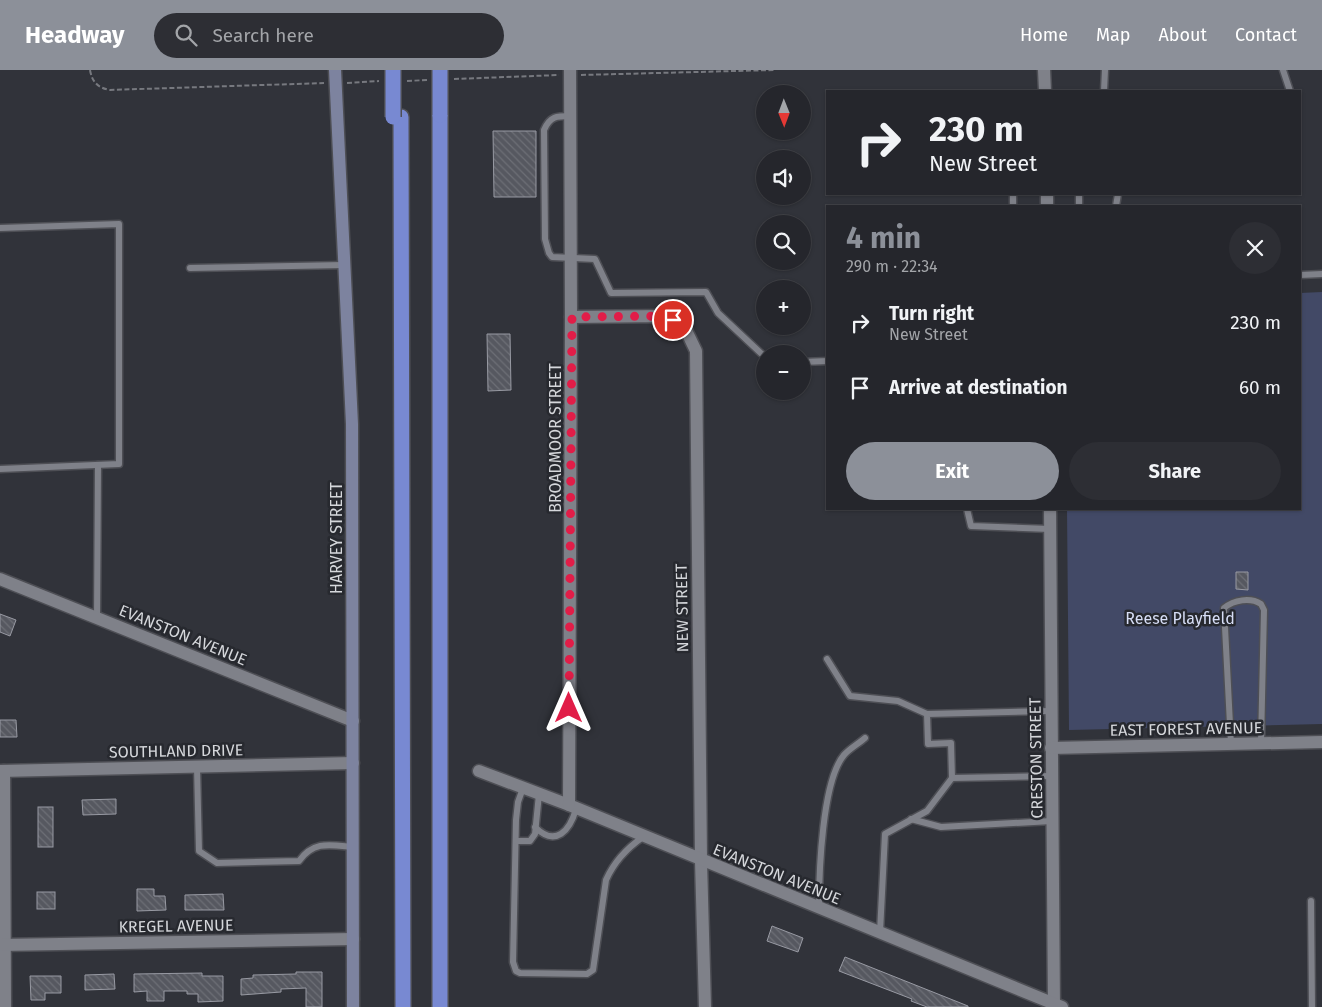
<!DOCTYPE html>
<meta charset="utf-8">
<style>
body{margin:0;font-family:"Fira Sans",sans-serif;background:#2d2e34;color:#f1f3f6;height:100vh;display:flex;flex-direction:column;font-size:19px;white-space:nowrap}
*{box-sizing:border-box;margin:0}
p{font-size:16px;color:#a3a5a9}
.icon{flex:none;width:28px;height:28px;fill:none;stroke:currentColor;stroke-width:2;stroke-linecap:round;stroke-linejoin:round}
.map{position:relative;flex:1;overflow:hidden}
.details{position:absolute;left:826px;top:135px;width:475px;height:305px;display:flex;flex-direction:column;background:#25262c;border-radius:0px;box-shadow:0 1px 4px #0004,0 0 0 1px #424348}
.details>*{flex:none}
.hud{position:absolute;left:826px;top:20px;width:475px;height:105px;border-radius:0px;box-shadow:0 1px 4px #0004,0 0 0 1px #424348;background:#25262c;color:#f1f3f6;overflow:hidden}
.needle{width:32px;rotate:179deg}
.tools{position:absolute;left:756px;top:15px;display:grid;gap:10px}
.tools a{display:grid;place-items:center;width:55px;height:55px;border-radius:50%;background:#25262c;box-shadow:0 1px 4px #0004,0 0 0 1px #424348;font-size:25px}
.pin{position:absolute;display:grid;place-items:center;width:42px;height:42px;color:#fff;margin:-21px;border:2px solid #fff;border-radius:50%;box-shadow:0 1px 5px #0007}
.me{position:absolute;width:55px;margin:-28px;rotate:0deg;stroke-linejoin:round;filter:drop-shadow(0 0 4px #0008)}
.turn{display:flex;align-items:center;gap:18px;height:105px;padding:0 20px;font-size:22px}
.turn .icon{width:65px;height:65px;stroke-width:2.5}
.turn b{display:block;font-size:35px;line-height:42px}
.round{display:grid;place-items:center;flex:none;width:52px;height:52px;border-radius:26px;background:#2d2e34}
.summary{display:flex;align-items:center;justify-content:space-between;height:85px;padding:0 20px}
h1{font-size:30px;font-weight:700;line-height:38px;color:#8c9099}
.cta{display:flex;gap:10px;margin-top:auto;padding:10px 20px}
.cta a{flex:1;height:58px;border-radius:30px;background:#8c9099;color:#fff;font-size:20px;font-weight:700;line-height:58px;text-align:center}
.cta a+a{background:#2d2e34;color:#f1f3f6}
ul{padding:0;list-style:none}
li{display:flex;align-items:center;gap:15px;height:65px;padding:0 20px}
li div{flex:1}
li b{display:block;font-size:19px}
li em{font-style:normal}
header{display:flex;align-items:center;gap:30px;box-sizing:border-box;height:70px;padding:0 25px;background:#8c9099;color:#fff}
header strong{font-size:24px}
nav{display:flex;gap:28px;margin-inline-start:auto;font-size:18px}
.search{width:350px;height:45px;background:#2d2e34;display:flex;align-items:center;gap:12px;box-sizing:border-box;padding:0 18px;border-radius:28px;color:#a3a5a9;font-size:19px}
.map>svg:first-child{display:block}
</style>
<header>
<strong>Headway</strong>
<div class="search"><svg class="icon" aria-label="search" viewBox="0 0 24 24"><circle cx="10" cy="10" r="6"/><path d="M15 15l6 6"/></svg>Search here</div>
<nav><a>Home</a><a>Map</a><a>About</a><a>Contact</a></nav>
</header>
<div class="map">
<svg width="1322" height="937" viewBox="0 0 1322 937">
<defs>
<pattern id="building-back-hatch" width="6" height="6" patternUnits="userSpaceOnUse" patternTransform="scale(1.25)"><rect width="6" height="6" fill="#565860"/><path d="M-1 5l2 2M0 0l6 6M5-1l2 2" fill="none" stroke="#6d6f76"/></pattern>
</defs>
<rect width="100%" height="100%" fill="#31333a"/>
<!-- park -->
<polygon fill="#424966" points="1322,222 1322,654 1069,660 1067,439 1300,439 1300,223"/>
<!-- building -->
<g fill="url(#building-back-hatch)" stroke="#989aa3">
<polygon points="493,61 536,61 536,127 494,127"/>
<polygon points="487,264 510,264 511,320 488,321"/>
<polygon points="1236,502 1248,502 1248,520 1236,519"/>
<polygon points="0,544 16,550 10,566 0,562"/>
<polygon points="0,650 16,650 17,667 0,667"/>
<polygon points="116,729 116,744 83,745 82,730"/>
<rect x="38" y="737" width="15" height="40"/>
<polygon points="137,819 154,819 154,826 165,826 166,840 137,841"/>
<rect x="37" y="822" width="18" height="17"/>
<polygon points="223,824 224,840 185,840 185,825"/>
<polygon points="772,856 803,868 798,882 767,871"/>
<polygon points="845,887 968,936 968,937 927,937 911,931 912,929 839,901"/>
<polygon points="296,902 322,902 322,937 306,937 306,918 281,919 281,922 241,925 241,909 253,908 253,905 296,904"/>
<polygon points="202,903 202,906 223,906 223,931 198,932 198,924 187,924 187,921 164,921 164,931 147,931 147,921 134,922 134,904"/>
<polygon points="114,904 115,919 85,920 85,905"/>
<polygon points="30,906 61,906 61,923 45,923 45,930 31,930"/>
</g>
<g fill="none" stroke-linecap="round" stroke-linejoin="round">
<!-- lane casing -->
<g stroke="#4e4f55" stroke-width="9">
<g id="lane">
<polyline points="1283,0 1290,21"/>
<polyline points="1104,21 1105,0"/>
<path d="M570,46C557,46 550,46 544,60L545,169L549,183L552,187L595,189L611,223L706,222L718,243L765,287"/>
<polyline points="1013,124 1013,136"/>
<polyline points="1079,124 1079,136"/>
<polyline points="1116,136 1118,124"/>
<polyline points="0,158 119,154 119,394 0,399"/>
<polyline points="190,198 343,195"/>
<polyline points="1300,205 1322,204"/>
<polyline points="802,292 828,291"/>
<polyline points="967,439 971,456 1050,459"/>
<polyline points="97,549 98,395"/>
<polyline points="827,589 850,626 898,631 927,644"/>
<polyline points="1051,641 927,644 928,674 951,673 952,708 1052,706"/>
<path d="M1231,674L1224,538C1234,530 1250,527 1261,534L1264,540L1261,673"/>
<path d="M197,697L199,781L217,793L299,791C314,770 331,775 353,777"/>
<path d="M523,718L518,732L516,750L513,892L516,901L520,903L587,904L593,900L606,810C614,792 627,778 643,767"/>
<polyline points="911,749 941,757 1052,751"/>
<path d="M535,757C556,778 570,760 576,739"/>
<polyline points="516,771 530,771 535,764 539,724"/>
<polyline points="1311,831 1312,937"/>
<path d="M819,837C819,803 822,711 844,685C849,679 858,674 865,668"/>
<polyline points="880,862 885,764 927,741 952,708"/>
</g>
</g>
<!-- street casing -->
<g stroke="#4e4f55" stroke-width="15">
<g id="street">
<polyline points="1044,0 1045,21"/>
<polyline points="1047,124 1047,136"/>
<polyline points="571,247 664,246 683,254 696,281 701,791 705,937"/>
<polyline points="1050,439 1054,937"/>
<polyline points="0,509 353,651"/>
<polyline points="1051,678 1322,672"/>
<polyline points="0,701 353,693"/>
<polyline points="4,701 5,937"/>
<polyline points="479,701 569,735 1062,937"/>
<polyline points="569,735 571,247 570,0"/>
<polyline points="0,875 353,869"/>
</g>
</g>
<!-- secondary casing -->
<g stroke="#4e4f55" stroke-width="15">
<polyline id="secondary" points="335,0 352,354 353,937"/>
</g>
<!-- highway casing -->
<g stroke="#4e4f55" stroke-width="18">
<g id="highway">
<polyline points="440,45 440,937"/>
<polyline points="401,47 403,937"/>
</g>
</g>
<!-- path -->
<g stroke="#77797f" stroke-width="2" stroke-dasharray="5 2.5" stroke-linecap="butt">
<path d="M90,0C92,12 98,18 110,20L324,13"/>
<polyline points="581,5 774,0"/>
<polyline points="454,9 559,5"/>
<polyline points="407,11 427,10"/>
<polyline points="347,13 379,11"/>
</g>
<!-- lane -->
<use href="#lane" stroke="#7f8189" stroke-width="6"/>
<!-- street -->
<use href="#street" stroke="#7f8189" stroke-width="12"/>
<!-- secondary -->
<use href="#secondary" stroke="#7d839f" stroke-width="12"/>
<!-- highway -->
<use href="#highway" stroke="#7889d2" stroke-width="15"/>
<!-- highway-bridge casing -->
<g stroke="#4e4f55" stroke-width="18" stroke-linecap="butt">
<g id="highway-bridge">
<polyline points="393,0 393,47"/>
<polyline points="440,0 440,45"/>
</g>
</g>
<!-- highway-bridge -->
<use href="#highway-bridge" stroke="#7889d2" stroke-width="15"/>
</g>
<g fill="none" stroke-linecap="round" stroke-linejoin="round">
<!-- route -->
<polyline stroke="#e11d48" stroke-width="9" stroke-dasharray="0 16.2" points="569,638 572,247 664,246 673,250"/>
</g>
<g text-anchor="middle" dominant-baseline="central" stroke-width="5" stroke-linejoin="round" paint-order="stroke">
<!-- street labels -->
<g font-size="16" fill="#d5d7db" stroke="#27292f">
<text transform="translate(555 368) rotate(-90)">BROADMOOR STREET</text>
<text transform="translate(336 468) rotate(-90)">HARVEY STREET</text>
<text transform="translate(682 538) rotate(-91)">NEW STREET</text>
<text transform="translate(183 565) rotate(22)">EVANSTON AVENUE</text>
<text transform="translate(1186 659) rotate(-1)">EAST FOREST AVENUE</text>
<text transform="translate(176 681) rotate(-1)">SOUTHLAND DRIVE</text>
<text transform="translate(1036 688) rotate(-91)">CRESTON STREET</text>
<text transform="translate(777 804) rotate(22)">EVANSTON AVENUE</text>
<text transform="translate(176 856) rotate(-1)">KREGEL AVENUE</text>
</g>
<!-- park labels -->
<g font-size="16" fill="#d7def6" stroke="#27292f">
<text x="1180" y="548">Reese Playfield</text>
</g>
</g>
</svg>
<div class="tools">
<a><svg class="needle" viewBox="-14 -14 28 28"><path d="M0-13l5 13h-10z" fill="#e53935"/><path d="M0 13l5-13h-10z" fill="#a3a5a9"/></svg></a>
<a><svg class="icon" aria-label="sound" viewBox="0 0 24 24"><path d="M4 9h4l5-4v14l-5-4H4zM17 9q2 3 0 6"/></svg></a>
<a><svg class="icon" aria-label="search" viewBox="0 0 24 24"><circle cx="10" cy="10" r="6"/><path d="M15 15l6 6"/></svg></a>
<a>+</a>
<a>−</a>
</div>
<div class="pin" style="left:673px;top:250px;background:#d93025"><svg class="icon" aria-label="arrive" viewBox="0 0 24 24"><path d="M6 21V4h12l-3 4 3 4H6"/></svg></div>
<svg class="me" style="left:569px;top:638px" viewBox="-20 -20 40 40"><path d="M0-17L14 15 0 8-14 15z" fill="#e11d48" stroke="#fff" stroke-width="4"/></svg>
<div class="hud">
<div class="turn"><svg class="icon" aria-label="right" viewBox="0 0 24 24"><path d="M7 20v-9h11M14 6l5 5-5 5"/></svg><div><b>230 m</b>New Street</div></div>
</div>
<section class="details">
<div class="summary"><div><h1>4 min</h1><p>290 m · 22:34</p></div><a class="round"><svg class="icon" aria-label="close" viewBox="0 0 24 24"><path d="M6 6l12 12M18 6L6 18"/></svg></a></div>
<ul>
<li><svg class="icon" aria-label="right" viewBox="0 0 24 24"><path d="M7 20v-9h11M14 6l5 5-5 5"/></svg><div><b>Turn right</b><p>New Street</p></div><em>230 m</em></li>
<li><svg class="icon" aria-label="arrive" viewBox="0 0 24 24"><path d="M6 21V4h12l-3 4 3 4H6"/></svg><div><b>Arrive at destination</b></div><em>60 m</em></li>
</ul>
<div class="cta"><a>Exit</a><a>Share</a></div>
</section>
</div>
